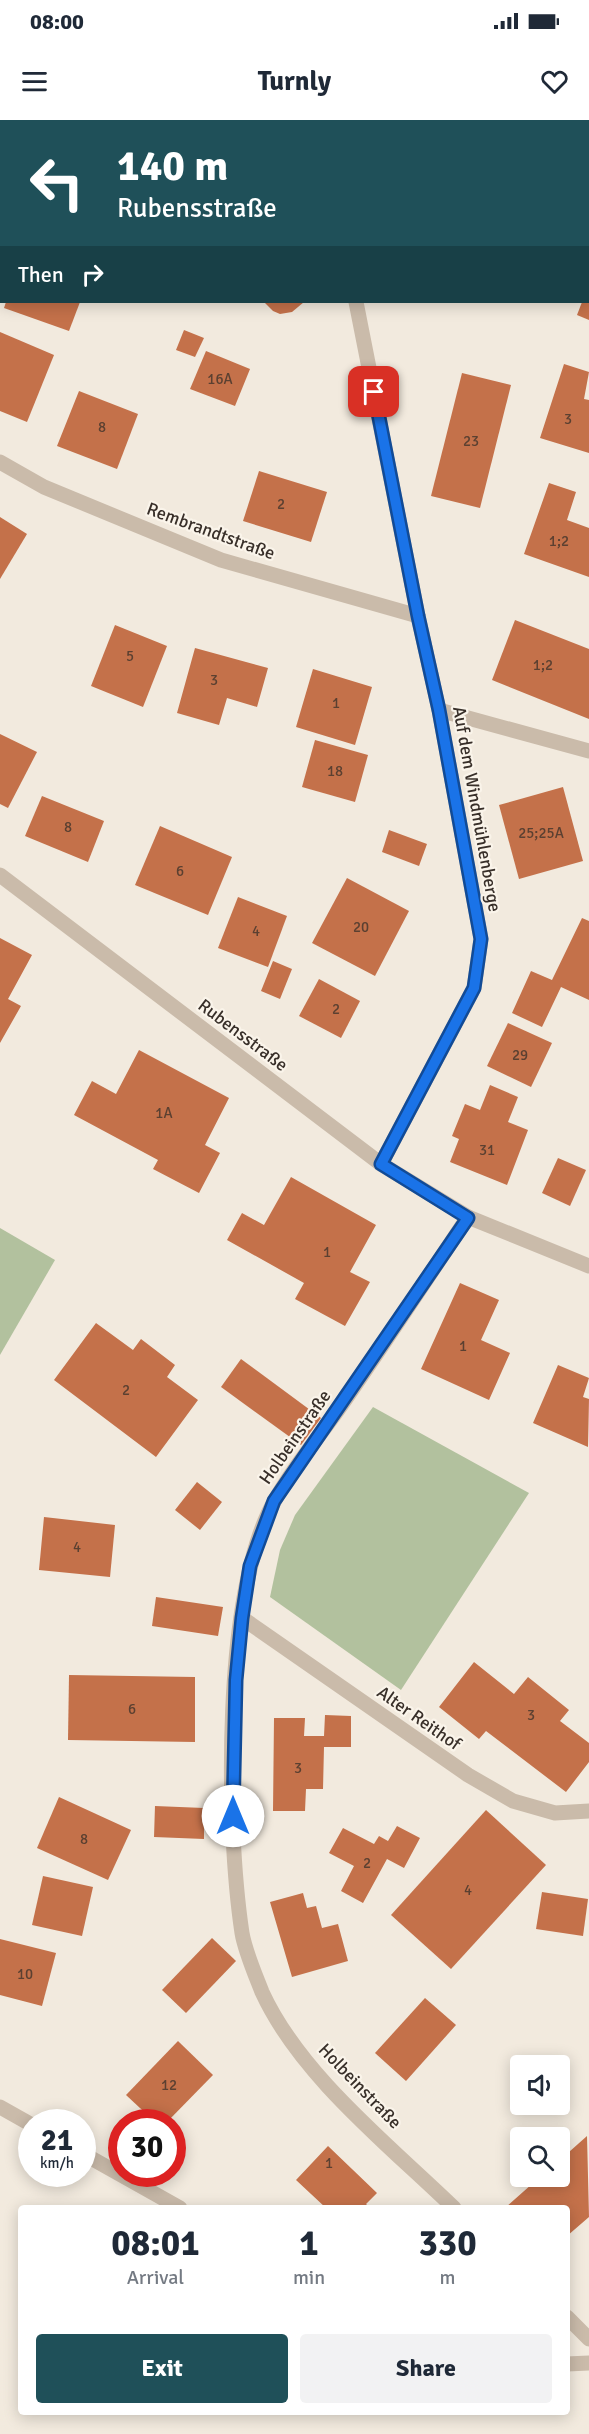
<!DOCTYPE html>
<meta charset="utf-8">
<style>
body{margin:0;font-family:Signika,sans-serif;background:#f2f2f3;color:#1f2937;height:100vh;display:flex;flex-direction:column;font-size:22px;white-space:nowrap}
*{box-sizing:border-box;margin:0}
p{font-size:20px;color:#747a83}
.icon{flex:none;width:33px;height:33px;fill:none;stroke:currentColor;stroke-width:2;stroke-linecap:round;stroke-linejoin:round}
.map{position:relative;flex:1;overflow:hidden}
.drawer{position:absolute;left:18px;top:2085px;width:552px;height:210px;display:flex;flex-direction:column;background:#fff;border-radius:6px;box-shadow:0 3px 15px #0003}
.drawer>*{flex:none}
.hud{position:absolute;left:0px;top:0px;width:590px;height:183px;box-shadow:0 3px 15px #0003;background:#1f5059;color:#fff;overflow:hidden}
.controls{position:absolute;left:510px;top:1935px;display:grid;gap:12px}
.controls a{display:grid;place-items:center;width:60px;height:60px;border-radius:6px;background:#fff;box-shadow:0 3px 15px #0003;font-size:30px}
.speed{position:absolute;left:18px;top:1989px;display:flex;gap:12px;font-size:30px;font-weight:700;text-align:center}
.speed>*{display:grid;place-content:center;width:78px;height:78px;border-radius:50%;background:#fff;box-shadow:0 3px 15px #0003;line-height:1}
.speed small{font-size:15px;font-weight:400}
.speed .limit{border:9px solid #d22;background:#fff;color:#111}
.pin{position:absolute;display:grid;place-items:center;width:51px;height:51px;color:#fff;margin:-26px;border-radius:12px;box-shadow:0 3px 9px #0006}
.me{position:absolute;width:66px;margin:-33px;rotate:0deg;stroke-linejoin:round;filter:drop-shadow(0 0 4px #0008)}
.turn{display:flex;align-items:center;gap:21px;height:126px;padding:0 18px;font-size:27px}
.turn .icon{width:78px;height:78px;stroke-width:2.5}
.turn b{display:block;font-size:42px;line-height:51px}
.then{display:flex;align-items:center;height:57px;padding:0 18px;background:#0003;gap:12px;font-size:22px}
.eta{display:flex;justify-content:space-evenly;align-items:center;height:102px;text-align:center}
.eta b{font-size:36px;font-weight:800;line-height:42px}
.button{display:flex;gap:12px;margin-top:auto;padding:12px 18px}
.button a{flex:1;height:69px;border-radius:6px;background:#1f5059;color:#fff;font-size:24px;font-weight:800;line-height:69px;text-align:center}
.button a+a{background:#f2f2f3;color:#1f2937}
.status{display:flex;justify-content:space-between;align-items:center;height:42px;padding:0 30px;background:#fff;direction:ltr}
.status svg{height:16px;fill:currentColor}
header{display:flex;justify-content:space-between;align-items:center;height:78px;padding:0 18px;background:#fff;font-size:27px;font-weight:800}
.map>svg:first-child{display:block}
</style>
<div class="status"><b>08:00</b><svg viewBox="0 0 49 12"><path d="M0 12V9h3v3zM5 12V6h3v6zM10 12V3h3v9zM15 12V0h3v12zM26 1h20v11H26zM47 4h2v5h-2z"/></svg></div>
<header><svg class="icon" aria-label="menu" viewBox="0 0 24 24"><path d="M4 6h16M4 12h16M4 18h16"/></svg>Turnly<svg class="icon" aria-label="heart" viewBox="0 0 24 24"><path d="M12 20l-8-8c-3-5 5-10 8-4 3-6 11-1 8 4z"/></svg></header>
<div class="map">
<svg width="589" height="2314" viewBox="0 0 589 2314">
<rect width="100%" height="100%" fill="#f2eade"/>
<!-- green -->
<g fill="#b2c19e">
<polygon points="0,1108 55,1140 0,1235"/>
<polygon points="373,1287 529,1373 401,1570 270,1477 280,1430 295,1395"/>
</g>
<!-- building -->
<g fill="#c4714a">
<polygon points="6,182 80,182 69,211 4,188"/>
<polygon points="264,182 304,182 292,192 280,194 273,191"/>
<polygon points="582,182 589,182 589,200 577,195"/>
<polygon points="184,210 204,218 195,237 176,230"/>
<polygon points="0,212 54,235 27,302 0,291"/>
<polygon points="206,231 250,249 235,286 190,269"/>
<polygon points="564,244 589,252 584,279 589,280 589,333 540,318"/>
<polygon points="462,253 511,265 480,388 431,376"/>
<polygon points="79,271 138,294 117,349 57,326"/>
<polygon points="259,351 327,372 311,422 243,401"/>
<polygon points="549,363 576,372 567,400 589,408 589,457 524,434"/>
<polygon points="0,397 27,414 0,459"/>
<polygon points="515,500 589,529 589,599 492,560"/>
<polygon points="115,505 167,526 143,587 91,566"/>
<polygon points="195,528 268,548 257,587 227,578 219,605 177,593"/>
<polygon points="313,549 372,567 355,625 296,607"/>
<polygon points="0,614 37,632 8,688 0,684"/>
<polygon points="315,620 368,635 355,682 302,667"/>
<polygon points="563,667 583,741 519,759 499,685"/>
<polygon points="42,676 104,701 88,742 25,716"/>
<polygon points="160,706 232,737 208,795 135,765"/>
<polygon points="389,710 427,724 419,746 382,732"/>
<polygon points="347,758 409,791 375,856 312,823"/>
<polygon points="238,777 287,796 268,847 218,828"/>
<polygon points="582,798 589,801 589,880 561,867 542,907 512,893 531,851 552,860"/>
<polygon points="0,818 32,835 8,879 21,886 0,923"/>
<polygon points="273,841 292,849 280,879 261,871"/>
<polygon points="319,859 360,881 341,918 299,896"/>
<polygon points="508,903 552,923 531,967 487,946"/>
<polygon points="139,930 229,978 205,1025 220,1033 199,1073 153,1049 158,1040 74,995 92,961 116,974"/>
<polygon points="490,965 518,977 508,1002 528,1010 507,1065 450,1042 459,1019 452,1016 465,984 480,990"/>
<polygon points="558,1038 586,1050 570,1086 542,1073"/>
<polygon points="291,1057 376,1105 350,1152 370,1162 345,1206 295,1179 304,1163 227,1120 242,1093 264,1105"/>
<polygon points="460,1163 499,1180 481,1220 510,1233 489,1280 421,1249"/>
<polygon points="96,1203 133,1230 141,1219 175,1245 167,1257 198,1280 156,1337 54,1260"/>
<polygon points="241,1239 321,1298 301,1325 221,1267"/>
<polygon points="558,1245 589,1258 583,1277 589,1279 588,1327 533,1303"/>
<polygon points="197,1362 222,1382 200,1410 175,1390"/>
<polygon points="44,1397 115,1405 110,1457 39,1450"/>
<polygon points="156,1477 223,1487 218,1516 152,1506"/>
<polygon points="474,1542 514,1574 528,1557 569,1590 560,1601 589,1623 589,1642 566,1672 486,1611 479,1619 439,1587"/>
<polygon points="69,1555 195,1557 195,1622 68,1620"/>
<polygon points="325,1595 351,1596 351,1627 324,1627 323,1669 306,1669 305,1691 273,1691 274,1598 305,1598 304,1616 324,1616"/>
<polygon points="59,1677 131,1710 108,1760 37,1728"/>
<polygon points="155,1686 204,1688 204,1719 154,1717"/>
<polygon points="486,1690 546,1745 451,1849 391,1795"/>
<polygon points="397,1706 420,1718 404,1748 387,1739 363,1783 341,1771 354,1746 329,1733 343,1708 374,1724 379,1716 388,1721"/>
<polygon points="43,1756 93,1767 82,1816 32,1805"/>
<polygon points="542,1772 588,1779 583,1816 536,1809"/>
<polygon points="303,1773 307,1788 316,1786 322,1808 338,1804 348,1841 292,1857 270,1782"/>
<polygon points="212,1818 236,1841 186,1893 162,1870"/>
<polygon points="0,1819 56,1833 42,1886 0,1875"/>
<polygon points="425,1878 456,1905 406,1961 375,1933"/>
<polygon points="178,1921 213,1955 167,2002 155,2002 126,1975"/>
<polygon points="587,2016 589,2097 567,2116 567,2088 505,2088 541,2056 560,2056 560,2040"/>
<polygon points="328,2026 377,2073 366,2084 370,2088 326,2088 296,2060"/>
</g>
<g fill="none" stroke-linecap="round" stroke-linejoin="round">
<!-- path -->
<g stroke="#b6a594" stroke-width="4" stroke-dasharray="3 3" stroke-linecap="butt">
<polyline points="462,0 466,2"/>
<polyline points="334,2 334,0"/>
<polyline points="588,53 589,54"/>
</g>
<!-- lane -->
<g stroke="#cabbaa" stroke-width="15">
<polyline points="0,1987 32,2005"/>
<polyline points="82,2033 180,2088"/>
<polyline points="567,2244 589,2243"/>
</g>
<!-- street -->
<g stroke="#cabbaa" stroke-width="15">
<polyline points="281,0 282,2"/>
<polyline points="356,182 418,496 439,590 481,819 474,868 381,1044"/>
<polyline points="0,342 44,367 221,440 418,496"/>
<polyline points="439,590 589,631"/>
<polyline points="0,755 381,1044 468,1097 589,1146"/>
<polyline points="242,1498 468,1655 513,1681 555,1693 589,1691"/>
<path d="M454,2088C389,2025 300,1955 262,1872C255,1854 245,1831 242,1813C226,1706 222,1473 275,1380C295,1344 324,1311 347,1277C388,1218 428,1157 468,1097"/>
<polyline points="567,2197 589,2219"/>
</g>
</g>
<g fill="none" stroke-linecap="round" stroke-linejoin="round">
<!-- route casing -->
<g stroke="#114b97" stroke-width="15">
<polyline id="route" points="233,1696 236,1560 242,1498 250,1446 274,1381 468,1098 381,1044 474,868 481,819 439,590 418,496 374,272"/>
</g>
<!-- route -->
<use href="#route" stroke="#1a73e8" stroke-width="10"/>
</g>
<g text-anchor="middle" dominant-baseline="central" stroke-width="4.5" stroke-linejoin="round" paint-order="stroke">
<!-- number labels -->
<g font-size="15" fill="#5b4031">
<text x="220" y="259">16A</text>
<text x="568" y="299">3</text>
<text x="102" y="307">8</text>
<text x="471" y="321">23</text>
<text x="281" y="384">2</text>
<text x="559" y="421">1;2</text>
<text x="130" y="536">5</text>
<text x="543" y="545">1;2</text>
<text x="214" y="560">3</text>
<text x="336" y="583">1</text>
<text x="335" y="651">18</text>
<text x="68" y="707">8</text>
<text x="541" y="713">25;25A</text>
<text x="180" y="751">6</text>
<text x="361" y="807">20</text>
<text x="256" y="811">4</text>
<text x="336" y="889">2</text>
<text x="520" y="935">29</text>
<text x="164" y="993">1A</text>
<text x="487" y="1030">31</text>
<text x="327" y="1132">1</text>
<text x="463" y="1226">1</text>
<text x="126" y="1270">2</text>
<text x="77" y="1427">4</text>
<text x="132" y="1589">6</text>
<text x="531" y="1595">3</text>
<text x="298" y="1648">3</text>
<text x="84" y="1719">8</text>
<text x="367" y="1743">2</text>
<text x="468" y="1770">4</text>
<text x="25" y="1854">10</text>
<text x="169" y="1965">12</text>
<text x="329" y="2043">1</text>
</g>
<!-- street labels -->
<g font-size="18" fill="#382f29" stroke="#faf4ea">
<text transform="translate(211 411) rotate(20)">Rembrandtstraße</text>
<text transform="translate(477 689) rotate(80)">Auf dem Windmühlenberge</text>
<text transform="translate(243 915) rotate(37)">Rubensstraße</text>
<text transform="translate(295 1317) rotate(-55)">Holbeinstraße</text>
<text transform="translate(419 1598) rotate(35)">Alter Reithof</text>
<text transform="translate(360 1966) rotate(46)">Holbeinstraße</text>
</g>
</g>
</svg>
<div class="controls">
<a><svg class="icon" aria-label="sound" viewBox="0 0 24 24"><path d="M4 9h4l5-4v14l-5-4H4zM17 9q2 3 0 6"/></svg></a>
<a><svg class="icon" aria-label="search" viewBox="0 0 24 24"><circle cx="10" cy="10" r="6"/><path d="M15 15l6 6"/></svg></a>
</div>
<div class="speed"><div>21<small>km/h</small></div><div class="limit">30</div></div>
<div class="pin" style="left:374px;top:272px;background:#d93025"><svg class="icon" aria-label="arrive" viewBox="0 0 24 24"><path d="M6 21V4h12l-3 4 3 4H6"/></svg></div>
<svg class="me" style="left:233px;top:1696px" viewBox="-20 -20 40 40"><circle r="19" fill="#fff"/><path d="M0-13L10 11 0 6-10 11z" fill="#1a73e8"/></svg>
<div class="hud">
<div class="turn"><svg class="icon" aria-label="left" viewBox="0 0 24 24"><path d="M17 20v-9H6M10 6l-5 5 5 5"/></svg><div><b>140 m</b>Rubensstraße</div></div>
<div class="then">Then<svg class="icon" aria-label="right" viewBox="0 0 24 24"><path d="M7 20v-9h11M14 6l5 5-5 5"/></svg></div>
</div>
<section class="drawer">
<div class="eta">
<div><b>08:01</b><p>Arrival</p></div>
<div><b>1</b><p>min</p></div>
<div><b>330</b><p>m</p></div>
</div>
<div class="button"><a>Exit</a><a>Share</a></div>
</section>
</div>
